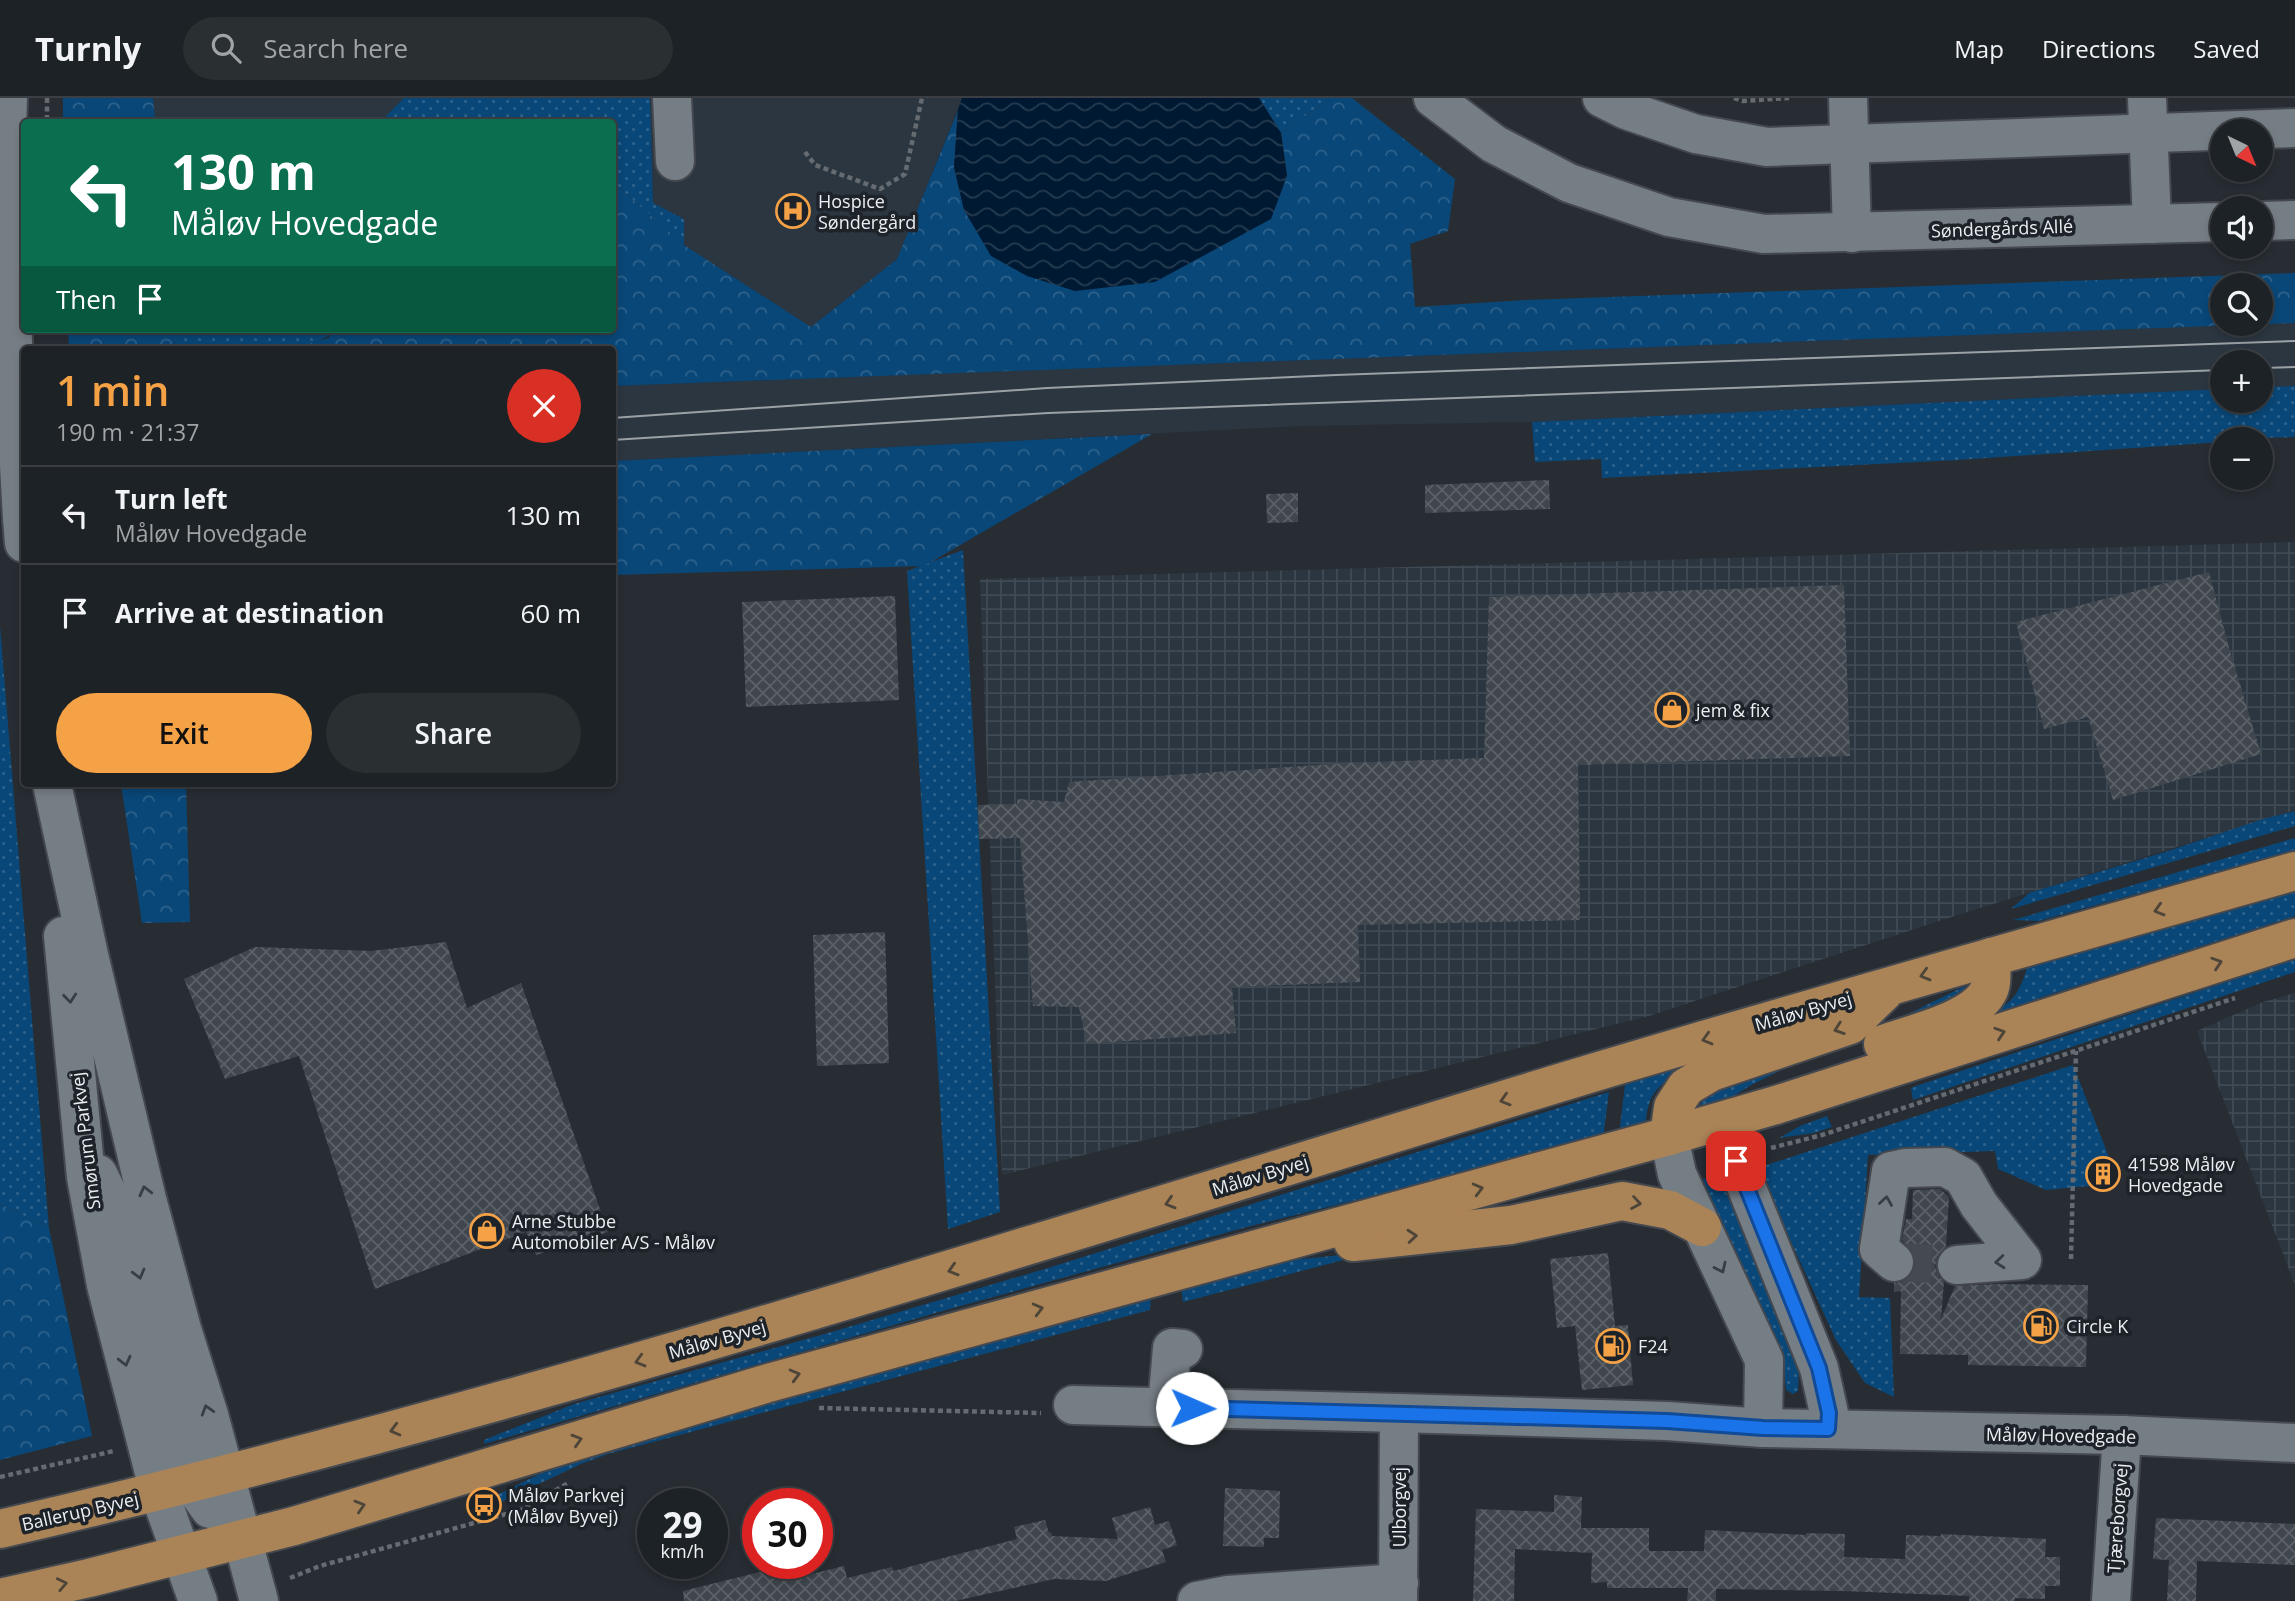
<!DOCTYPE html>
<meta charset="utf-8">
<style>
body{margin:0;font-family:"Open Sans",sans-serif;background:#2a2f32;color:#f1f3f6;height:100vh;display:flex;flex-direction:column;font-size:26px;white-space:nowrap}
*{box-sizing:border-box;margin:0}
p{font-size:23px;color:#a0a4a7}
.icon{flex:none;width:38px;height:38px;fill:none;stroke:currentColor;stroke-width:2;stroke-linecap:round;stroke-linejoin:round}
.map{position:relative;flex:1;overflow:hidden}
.side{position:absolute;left:21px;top:248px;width:595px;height:441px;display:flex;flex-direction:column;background:#1d2226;border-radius:7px;box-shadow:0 4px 10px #0003,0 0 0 2px #3b3f43}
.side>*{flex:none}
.hud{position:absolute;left:21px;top:21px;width:595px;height:214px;border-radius:7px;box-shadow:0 4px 10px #0003,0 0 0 2px #3b3f43;background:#0b6e4f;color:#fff;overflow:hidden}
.needle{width:46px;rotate:137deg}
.fabs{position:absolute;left:2210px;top:21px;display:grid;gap:14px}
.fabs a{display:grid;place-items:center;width:63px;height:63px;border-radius:50%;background:#1d2226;box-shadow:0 4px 10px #0003,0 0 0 2px #3b3f43;font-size:35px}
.speed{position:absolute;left:637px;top:1390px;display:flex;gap:14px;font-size:35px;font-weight:700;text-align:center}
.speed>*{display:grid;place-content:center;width:91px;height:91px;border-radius:50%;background:#1d2226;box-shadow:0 4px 10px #0003,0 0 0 2px #3b3f43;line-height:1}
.speed small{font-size:18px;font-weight:400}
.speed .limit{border:10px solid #d22;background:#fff;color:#111}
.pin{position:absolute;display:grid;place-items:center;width:60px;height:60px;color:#fff;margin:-30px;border-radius:14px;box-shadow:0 4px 10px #0006}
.me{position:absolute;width:77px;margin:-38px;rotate:91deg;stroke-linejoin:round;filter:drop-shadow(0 0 5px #0008)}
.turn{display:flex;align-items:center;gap:24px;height:147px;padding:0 35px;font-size:32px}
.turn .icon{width:91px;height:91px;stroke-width:2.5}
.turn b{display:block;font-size:49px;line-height:60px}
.then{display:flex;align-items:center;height:66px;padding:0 35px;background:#0003;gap:14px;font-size:26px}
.round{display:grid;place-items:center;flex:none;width:74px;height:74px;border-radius:37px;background:#2a2f32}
.headline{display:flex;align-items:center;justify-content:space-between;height:119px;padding:0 35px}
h1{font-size:42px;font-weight:600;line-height:52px;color:#f5a246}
.button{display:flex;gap:14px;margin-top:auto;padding:14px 35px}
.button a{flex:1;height:80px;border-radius:42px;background:#f5a246;color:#111;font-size:28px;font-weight:600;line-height:80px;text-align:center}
.button a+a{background:#2a2f32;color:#f1f3f6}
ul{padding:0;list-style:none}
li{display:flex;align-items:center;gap:21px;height:98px;padding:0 35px;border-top:2px solid #3b3f43}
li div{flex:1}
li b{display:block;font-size:26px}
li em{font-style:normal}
header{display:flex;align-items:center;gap:42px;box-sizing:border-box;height:98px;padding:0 35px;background:#1d2226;border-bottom:2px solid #3b3f43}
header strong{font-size:33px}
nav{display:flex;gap:38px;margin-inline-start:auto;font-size:24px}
.search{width:490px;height:63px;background:#2a2f32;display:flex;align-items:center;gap:18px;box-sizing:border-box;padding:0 24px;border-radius:38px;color:#a0a4a7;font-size:26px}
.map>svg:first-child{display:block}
</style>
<header>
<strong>Turnly</strong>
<div class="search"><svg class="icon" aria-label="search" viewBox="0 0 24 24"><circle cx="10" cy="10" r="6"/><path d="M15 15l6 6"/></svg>Search here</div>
<nav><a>Map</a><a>Directions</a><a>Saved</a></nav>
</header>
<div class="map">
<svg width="2295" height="1503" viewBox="0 0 2295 1503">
<defs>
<pattern id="industrial-grid" width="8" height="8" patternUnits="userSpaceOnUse" patternTransform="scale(1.75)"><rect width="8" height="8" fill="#2b3641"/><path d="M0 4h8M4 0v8" fill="none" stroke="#404a54"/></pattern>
<pattern id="grass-dots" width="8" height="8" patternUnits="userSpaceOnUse" patternTransform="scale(1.75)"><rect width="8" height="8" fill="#094778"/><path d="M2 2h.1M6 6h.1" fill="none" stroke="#2d628c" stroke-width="1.8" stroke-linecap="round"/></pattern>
<pattern id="forest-crowns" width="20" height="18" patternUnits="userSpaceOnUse" patternTransform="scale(1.75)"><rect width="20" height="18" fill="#094778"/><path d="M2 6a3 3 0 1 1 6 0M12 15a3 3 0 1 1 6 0" fill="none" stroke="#2d628c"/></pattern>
<pattern id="water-waves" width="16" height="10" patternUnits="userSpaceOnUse" patternTransform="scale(1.75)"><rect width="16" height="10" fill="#001932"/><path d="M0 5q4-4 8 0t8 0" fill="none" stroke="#253b50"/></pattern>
<pattern id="building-cross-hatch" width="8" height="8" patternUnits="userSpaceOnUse" patternTransform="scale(1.75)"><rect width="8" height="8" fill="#3f464d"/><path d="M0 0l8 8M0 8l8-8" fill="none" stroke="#5b6167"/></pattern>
</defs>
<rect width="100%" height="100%" fill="#272d33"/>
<!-- built -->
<g fill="#2b3641">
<polygon points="153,0 404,0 380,24 155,24"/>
<polygon points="650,0 962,0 897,161 811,229 684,147 684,121 653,105"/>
<polygon points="2295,225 2295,288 2261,289 2261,264 2222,264 2222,291 1532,324 1304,328 613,363 613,288"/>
</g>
<!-- industrial -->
<g fill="url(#industrial-grid)">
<polygon points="2295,444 2295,712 1942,822 1649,918 1002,1077 980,481"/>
<polygon points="2295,895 2295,1187 2197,933 2263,904"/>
</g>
<!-- grass -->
<g fill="url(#grass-dots)">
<polygon points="404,0 650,0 653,105 684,121 684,147 613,84 612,24 461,24 452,22 448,24 380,24"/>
<polygon points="1259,0 1330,0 1281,35"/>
<path d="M180,231H337C307,262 216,252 173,252Z"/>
<polygon points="2295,288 2295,339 2222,341 2222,344 1957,362 1602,380 1601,361 1535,364 1532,324 2222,291 2222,303 2261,303 2261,289"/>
<polygon points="963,452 1000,1114 948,1131 907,473"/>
<polygon points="0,528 49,1130 0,1106"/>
<polygon points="2295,713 2295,728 2011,811 2029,795 2165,754 2263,721"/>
<polygon points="2295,740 2295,752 2038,823 2013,822"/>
<path d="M2295,794V818L2042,899L1993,918V914C2014,905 2021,890 2027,870Z"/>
<polygon points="2295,861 2295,874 1913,1002 1911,991 1913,989"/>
<polygon points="1963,889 1972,891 1884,936 1792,967 1753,986 1722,1005 1699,1010 1706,994 1900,920"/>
<path d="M1698,964L1700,966C1667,981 1646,988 1646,1029L1619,1037L1625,986Z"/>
<polygon points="2073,967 2109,1059 2094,1066 2099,1087 2046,1092 1998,1071 1995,1053 1868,1057 1859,1199 1890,1200 1894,1299 1865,1285 1836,1242 1757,1070"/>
<polygon points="1609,994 1603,1041 1247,1129 939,1214 484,1346 484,1342 574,1306 835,1233 1048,1170"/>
<polygon points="1827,1018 1832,1029 1814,1035 1779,1040 1800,1028"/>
<polygon points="1725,1071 1799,1269 1798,1293 1793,1296 1786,1292 1784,1269 1779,1251 1702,1082"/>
<polygon points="1353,1156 1351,1160 1183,1204 1181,1190 1291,1162"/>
<polygon points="1151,1198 1150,1212 608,1356 581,1366 492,1408 491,1400 570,1361 745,1309"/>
</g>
<!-- forest -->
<g fill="url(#forest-crowns)" fill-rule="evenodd">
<polygon points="63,0 153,0 155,24 63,24"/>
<path d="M1330,0H1352L1455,81L1448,133L1410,146L1415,209L1526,202L2295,175V225L613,288L612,252H289L328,240L337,231H612L613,84L684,147L811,229L897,161L958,12L954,69L964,112L1287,78L1281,35ZM2222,187H2261V226H2222Z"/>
<polygon points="68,231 180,231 173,252 69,252"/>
<polygon points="1152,336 924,468 613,477 613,363"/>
<polygon points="121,686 186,686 190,824 142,825"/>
<polygon points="0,1106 49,1130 92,1338 0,1362"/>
</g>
<!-- water -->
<polygon fill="url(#water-waves)" points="962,0 1259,0 1281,35 1287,78 1271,121 1155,184 1075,193 1027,178 991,158 964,112 954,69 958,12"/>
<!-- building -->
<g fill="url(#building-cross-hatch)">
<polygon points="1549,382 1550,411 1425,415 1425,387"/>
<polygon points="1298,395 1298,424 1267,425 1266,396"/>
<polygon points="2209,474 2228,546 2261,656 2113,702 2088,619 2044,631 2016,524"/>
<polygon points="1844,487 1850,658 1578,667 1580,822 1358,827 1360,884 1232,889 1236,935 1087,946 1079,909 1033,908 1020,740 979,741 978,707 1017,706 1017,701 1064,704 1069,684 1348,665 1484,660 1489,499"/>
<polygon points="895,498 899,602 746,609 742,504"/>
<polygon points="885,834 889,965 817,968 813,837"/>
<polygon points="446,844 467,910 521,885 608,1134 536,1157 526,1134 375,1191 299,958 225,981 184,881 255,849 371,853"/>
<polygon points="1940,1091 1949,1099 1946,1148 1938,1157 1935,1168 1939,1179 1944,1183 1941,1221 1955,1188 1998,1186 2088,1187 2086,1269 1968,1267 1968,1257 1900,1256 1901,1193 1894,1194 1894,1185 1902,1184 1910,1179 1916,1167 1914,1156 1902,1142 1906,1121 1912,1121 1913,1092"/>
<polygon points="1608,1155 1615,1228 1628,1227 1633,1287 1582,1292 1575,1228 1557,1230 1550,1161"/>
<polygon points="1225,1390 1280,1393 1279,1440 1264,1440 1264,1449 1223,1448"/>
<polygon points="1554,1397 1582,1399 1581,1430 1649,1430 1649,1453 1704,1453 1705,1432 1806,1437 1806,1435 1845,1436 1844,1459 1905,1461 1906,1437 1941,1438 1941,1436 2046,1441 2045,1459 2060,1459 2060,1488 2045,1488 2045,1501 2015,1500 2015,1503 1969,1503 1969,1498 1843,1493 1716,1491 1716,1503 1687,1503 1688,1490 1607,1490 1607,1484 1591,1485 1592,1455 1515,1451 1514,1503 1473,1503 1476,1411 1554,1414"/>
<polygon points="1150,1409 1155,1427 1169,1423 1177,1447 1162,1452 1166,1464 1106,1483 1054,1481 955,1503 684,1503 683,1493 792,1466 795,1480 844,1468 847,1480 892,1469 893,1473 1017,1441 1014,1429 1045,1422 1049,1435 1051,1434 1052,1438 1118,1441 1112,1420"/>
<polygon points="2156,1420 2295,1426 2295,1467 2197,1463 2196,1503 2167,1503 2169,1462 2153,1461"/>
</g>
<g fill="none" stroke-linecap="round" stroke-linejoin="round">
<!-- minor-tunnel -->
<polyline stroke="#444a50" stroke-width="38" stroke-dasharray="38 19" stroke-linecap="butt" points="1894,1164 1957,1167"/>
<!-- minor casing -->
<g stroke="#45494f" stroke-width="42">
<g id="minor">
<polyline points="8,0 6,59 15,297"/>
<polyline points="672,0 675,63"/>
<polyline points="1433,0 1494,46 1569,85 1669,119 1764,136 2222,124"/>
<polyline points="1602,0 1626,12 1696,36 1767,49 2295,30"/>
<polyline points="1848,0 1852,135"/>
<polyline points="2147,0 2152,126"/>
<polyline points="2261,123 2295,122"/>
<polyline points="22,420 24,445"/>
<polyline points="52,686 89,857 147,1101 182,1231 209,1317 259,1503"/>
<polyline points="63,838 86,1079 106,1187 159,1394 198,1503"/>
<polyline points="1733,1020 1736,1063 1819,1270 1829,1315 1828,1331"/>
<polyline points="1669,1038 1677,1076 1764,1262 1763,1330"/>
<polyline points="98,1076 128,1137 183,1345 191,1385 210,1411"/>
<polyline points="1894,1164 1879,1151 1891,1073 1905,1070 1945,1069 1963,1079 1979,1107 2022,1162 1957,1167"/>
<polyline points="1073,1307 1399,1315 1667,1323 1763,1330 2122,1337 2295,1345"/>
<polyline points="1167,1309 1172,1250 1183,1251"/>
<polyline points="1197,1503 1228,1497 1399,1485"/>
<polyline points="1398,1503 1399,1315"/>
<polyline points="2111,1503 2122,1337"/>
</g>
</g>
<!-- major casing -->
<g stroke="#45494f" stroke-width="42">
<g id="major">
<path d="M1883,946C1913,935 1975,922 1989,892C1993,884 1991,869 1991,859"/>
<polyline points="1669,1038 1673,1009 1686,989 1711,974 1850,927 1884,894"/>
<polyline points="1353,1144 1511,1127 1622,1103 1670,1112 1702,1129"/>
<path d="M0,1431C530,1309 1048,1140 1569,982C1810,909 2053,842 2295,773"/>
<polyline points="0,1500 89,1480 294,1428 765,1286 1669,1038 1776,1007 2295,840"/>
</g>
</g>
<!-- path -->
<g stroke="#656b71" stroke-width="4.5" stroke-dasharray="5 3.5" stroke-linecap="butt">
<polyline points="47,0 47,24"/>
<polyline points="1734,0 1742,3 1789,0"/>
<polyline points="805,54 815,67 880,91 905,76 922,0"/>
<polyline points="1771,1050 1822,1037 2235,900"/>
<polyline points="2071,1161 2076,953"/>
<polyline points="819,1310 1041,1315"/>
<polyline points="0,1379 114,1353"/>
<polyline points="290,1480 320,1468 524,1411 568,1385"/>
</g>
<!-- minor -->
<use href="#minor" stroke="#767e85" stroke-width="38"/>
<!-- major -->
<use href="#major" stroke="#aa8357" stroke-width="38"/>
<!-- tram -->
<g stroke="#9ca1a6" stroke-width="2">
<polyline points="2261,270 2295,269"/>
<polyline points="612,320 1047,290 1336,277 2295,243"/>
<polyline points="612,342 1048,315 2222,272"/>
<polyline points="0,354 24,353"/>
<polyline points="0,375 24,374"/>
</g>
<!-- minor-bridge casing -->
<g stroke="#45494f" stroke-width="42" stroke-linecap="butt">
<polyline id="minor-bridge" points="15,297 22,420"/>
</g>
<!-- minor-bridge -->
<use href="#minor-bridge" stroke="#767e85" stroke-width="38"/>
</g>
<!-- one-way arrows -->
<defs><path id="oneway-chevron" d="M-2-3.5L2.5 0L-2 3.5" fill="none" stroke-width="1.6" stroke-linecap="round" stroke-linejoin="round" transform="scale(1.75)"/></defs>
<g stroke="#4e4539">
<use href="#oneway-chevron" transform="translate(2159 812) rotate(164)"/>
<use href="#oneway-chevron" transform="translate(2217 865) rotate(-18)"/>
<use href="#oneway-chevron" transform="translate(1925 877) rotate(164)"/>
<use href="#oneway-chevron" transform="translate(1839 931) rotate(161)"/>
<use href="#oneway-chevron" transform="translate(2000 935) rotate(-18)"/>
<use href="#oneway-chevron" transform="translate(1707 941) rotate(164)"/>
<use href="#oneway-chevron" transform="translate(1505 1002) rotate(163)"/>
<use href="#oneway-chevron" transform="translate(1478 1091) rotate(-15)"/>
<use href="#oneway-chevron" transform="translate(1170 1105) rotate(163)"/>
<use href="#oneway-chevron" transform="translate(1636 1105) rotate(9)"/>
<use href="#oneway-chevron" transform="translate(1412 1138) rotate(-5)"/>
<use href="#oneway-chevron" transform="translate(953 1172) rotate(163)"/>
<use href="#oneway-chevron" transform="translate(1038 1211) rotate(-15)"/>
<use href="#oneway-chevron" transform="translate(640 1263) rotate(164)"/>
<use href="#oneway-chevron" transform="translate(795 1277) rotate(-15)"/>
<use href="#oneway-chevron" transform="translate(395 1332) rotate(165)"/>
<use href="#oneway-chevron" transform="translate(577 1342) rotate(-17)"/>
<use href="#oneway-chevron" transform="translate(360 1408) rotate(-17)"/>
<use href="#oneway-chevron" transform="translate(62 1486) rotate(-12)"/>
</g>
<g stroke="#383e45">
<use href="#oneway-chevron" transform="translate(70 900) rotate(84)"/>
<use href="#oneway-chevron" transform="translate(145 1093) rotate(-104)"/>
<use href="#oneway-chevron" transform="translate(1886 1103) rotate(-81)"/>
<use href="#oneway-chevron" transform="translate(2000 1164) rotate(175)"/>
<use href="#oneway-chevron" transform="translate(1721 1170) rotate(65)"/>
<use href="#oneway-chevron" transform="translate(139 1176) rotate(75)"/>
<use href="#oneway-chevron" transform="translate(125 1263) rotate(76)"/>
<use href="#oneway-chevron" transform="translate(207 1312) rotate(-107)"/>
</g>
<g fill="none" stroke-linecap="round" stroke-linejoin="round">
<!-- route casing -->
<g stroke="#114b97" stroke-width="18">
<polyline id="route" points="1192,1310 1667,1323 1763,1330 1828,1331 1829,1315 1819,1270 1736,1063"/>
</g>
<!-- route -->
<use href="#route" stroke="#1a73e8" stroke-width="12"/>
</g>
<!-- icons -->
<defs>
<g id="hospital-ring" transform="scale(1.75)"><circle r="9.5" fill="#1d2329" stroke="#f5a246" stroke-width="1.5"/><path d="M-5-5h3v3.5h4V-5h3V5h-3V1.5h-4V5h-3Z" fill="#f5a246"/></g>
<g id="shop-ring" transform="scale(1.75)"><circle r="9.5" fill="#1d2329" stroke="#f5a246" stroke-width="1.5"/><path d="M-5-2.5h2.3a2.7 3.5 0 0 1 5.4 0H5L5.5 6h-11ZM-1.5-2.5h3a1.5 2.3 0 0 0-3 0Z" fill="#f5a246"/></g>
<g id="building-ring" transform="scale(1.75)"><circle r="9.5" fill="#1d2329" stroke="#f5a246" stroke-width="1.5"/><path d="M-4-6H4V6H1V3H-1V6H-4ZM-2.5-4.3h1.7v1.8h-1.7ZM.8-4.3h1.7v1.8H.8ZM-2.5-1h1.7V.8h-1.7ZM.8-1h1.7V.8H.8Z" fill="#f5a246"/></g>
<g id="fuel-ring" transform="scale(1.75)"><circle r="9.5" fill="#1d2329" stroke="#f5a246" stroke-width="1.5"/><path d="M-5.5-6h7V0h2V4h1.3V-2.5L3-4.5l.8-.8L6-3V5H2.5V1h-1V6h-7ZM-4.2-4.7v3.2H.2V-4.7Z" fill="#f5a246"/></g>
<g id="bus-ring" transform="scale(1.75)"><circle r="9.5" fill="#1d2329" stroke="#f5a246" stroke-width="1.5"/><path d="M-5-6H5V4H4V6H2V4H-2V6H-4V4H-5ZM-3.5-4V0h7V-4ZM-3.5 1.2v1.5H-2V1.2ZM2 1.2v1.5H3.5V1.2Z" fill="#f5a246"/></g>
</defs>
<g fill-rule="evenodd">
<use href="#hospital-ring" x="793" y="113"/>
<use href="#shop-ring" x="1672" y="612"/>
<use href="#building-ring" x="2103" y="1076"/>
<use href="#shop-ring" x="487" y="1133"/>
<use href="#fuel-ring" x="2041" y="1228"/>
<use href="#fuel-ring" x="1613" y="1248"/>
<use href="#bus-ring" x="484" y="1407"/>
</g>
<g text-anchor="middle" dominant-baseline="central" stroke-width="7" stroke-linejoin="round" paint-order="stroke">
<!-- poi labels -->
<g font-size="18" fill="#ebeff4" stroke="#1d2329" text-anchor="start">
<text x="818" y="103">Hospice<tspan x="818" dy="21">Søndergård</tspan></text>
<text x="1696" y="612">jem &amp; fix</text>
<text x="2128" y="1066">41598 Måløv<tspan x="2128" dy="21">Hovedgade</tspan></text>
<text x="512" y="1123">Arne Stubbe<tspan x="512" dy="21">Automobiler A/S - Måløv</tspan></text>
<text x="2066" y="1228">Circle K</text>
<text x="1638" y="1248">F24</text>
<text x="508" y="1397">Måløv Parkvej<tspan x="508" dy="21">(Måløv Byvej)</tspan></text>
</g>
<!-- street labels -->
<g font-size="18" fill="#ebeff4" stroke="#1d2329">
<text transform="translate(2002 130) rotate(-2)">Søndergårds Allé</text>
<text transform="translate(1803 913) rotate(-16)">Måløv Byvej</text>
<text transform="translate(85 1043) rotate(-97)">Smørum Parkvej</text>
<text transform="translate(1260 1077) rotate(-17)">Måløv Byvej</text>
<text transform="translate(717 1241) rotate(-16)">Måløv Byvej</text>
<text transform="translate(2061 1337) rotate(1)">Måløv Hovedgade</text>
<text transform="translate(1399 1409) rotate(-90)">Ulborgvej</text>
<text transform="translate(80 1413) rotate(-13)">Ballerup Byvej</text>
<text transform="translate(2117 1420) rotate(-86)">Tjæreborgvej</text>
</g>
</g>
</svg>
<div class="fabs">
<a><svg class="needle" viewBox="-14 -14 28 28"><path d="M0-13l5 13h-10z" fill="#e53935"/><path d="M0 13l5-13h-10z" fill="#a0a4a7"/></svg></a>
<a><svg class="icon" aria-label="sound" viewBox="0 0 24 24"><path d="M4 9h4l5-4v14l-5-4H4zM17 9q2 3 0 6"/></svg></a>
<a><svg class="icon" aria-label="search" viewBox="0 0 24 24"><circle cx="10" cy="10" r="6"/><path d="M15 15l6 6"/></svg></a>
<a>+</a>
<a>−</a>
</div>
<div class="speed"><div>29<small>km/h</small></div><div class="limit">30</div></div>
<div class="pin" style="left:1736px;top:1063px;background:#d93025"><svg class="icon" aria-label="arrive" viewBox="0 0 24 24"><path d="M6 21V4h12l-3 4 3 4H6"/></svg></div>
<svg class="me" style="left:1192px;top:1310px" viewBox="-20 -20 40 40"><circle r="19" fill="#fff"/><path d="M0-13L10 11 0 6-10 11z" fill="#1a73e8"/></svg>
<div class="hud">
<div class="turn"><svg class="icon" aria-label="left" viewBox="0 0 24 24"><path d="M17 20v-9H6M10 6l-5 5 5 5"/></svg><div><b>130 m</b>Måløv Hovedgade</div></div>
<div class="then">Then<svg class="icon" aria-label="arrive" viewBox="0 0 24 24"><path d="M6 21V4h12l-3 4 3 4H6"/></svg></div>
</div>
<section class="side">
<div class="headline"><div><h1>1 min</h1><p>190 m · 21:37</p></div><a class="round" style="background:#d93025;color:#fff"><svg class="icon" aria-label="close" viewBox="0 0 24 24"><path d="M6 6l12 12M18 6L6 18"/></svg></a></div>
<ul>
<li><svg class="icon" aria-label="left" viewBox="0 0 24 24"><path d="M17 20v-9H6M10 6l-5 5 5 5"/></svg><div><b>Turn left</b><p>Måløv Hovedgade</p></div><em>130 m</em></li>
<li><svg class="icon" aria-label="arrive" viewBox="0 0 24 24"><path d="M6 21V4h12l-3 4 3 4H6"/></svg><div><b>Arrive at destination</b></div><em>60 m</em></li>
</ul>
<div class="button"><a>Exit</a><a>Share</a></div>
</section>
</div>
